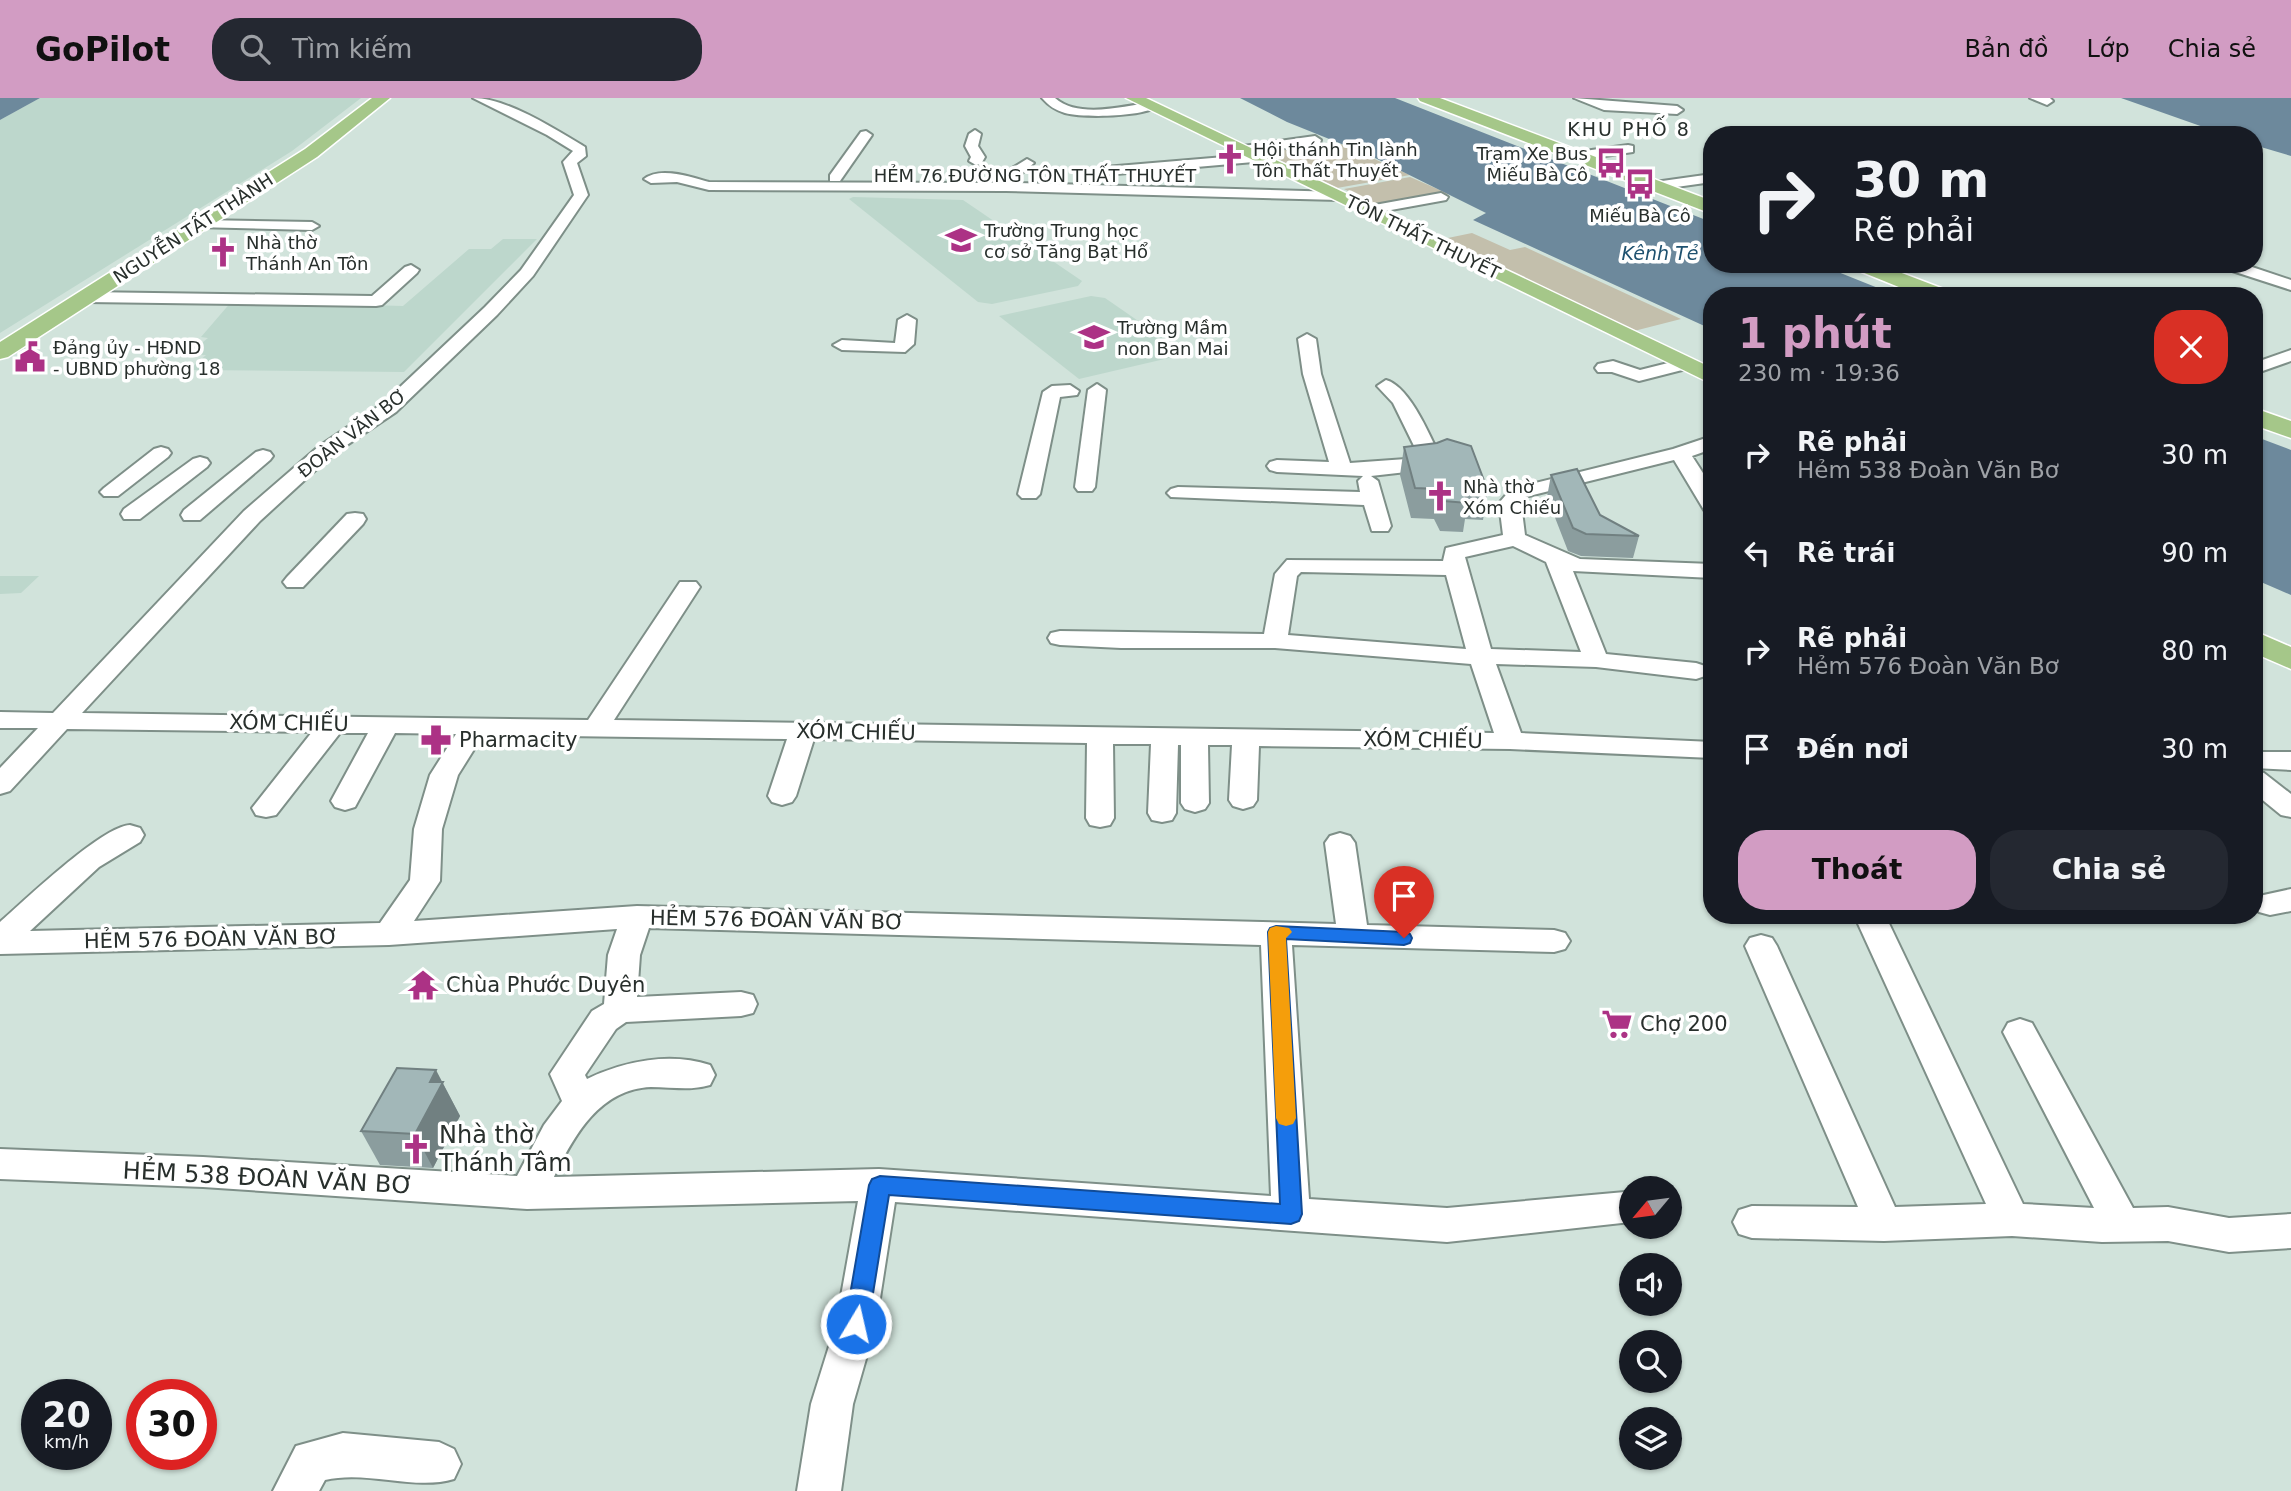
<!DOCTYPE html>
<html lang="vi">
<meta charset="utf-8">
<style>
body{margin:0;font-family:"DejaVu Sans",sans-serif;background:#242831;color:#f1f3f6;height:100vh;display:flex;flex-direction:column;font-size:26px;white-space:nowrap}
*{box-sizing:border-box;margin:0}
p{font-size:23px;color:#9ea1a6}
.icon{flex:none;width:38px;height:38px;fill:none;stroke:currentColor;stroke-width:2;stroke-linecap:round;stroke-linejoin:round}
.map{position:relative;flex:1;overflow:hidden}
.details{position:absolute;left:1703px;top:189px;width:560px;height:637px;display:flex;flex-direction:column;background:#171b24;border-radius:28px;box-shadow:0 2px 5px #0004}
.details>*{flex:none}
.banner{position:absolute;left:1703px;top:28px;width:560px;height:147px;border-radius:28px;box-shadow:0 2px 5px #0004;background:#171b24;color:#f1f3f6;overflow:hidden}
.needle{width:46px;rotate:241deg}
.buttons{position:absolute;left:1619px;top:1078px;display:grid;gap:14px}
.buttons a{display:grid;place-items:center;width:63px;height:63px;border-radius:50%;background:#171b24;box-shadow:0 2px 5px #0004;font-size:35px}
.speed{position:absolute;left:21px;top:1281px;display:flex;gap:14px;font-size:35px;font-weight:700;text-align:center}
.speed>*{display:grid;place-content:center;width:91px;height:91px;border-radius:50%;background:#171b24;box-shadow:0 2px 5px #0004;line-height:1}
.speed small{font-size:18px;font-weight:400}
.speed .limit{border:10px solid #d22;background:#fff;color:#111}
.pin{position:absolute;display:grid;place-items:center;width:60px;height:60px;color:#fff;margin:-72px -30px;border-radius:50% 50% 50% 0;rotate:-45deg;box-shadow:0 0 7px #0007}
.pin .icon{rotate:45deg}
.me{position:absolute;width:77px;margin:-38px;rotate:9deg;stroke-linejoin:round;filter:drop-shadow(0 0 5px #0008)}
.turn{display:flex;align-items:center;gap:24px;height:147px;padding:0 35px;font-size:32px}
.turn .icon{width:91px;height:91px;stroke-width:2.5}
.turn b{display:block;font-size:49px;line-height:60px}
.round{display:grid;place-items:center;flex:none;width:74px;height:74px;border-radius:28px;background:#242831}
.summary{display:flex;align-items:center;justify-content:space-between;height:119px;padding:0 35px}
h1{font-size:42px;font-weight:600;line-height:52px;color:#d29cc3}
.button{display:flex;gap:14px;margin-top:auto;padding:14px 35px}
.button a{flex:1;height:80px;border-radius:28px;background:#d29cc3;color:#111;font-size:28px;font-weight:600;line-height:80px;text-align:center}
.button a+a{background:#242831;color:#f1f3f6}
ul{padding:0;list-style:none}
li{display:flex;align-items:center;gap:21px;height:98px;padding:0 35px}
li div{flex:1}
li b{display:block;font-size:26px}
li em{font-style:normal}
header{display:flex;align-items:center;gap:42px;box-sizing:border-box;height:98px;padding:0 35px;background:#d29cc3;color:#111}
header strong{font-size:33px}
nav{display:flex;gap:38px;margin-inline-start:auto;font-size:24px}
.search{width:490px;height:63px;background:#242831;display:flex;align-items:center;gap:18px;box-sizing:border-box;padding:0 24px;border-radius:28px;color:#9ea1a6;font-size:26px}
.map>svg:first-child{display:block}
</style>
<header>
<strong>GoPilot</strong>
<div class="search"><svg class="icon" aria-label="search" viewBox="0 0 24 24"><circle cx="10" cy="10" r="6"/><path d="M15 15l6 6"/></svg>Tìm kiếm</div>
<nav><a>Bản đồ</a><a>Lớp</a><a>Chia sẻ</a></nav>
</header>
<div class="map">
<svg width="2291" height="1393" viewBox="0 0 2291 1393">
<rect width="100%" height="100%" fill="#d1e3db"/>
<!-- built -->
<g fill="#bdd7cc">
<polygon points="40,0 361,0 292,53 0,235 0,22"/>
<polygon points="853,99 963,102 1082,183 1078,188 992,206 978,204 849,101"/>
<polygon points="503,141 537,141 404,274 189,272 206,257 188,256 208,240 201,239 232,203 403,208 469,151 491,151"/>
<polygon points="1091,198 1105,200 1186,256 1079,281 999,218"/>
<polygon points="0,478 39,478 21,495 0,496"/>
</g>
<!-- green -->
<g fill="#c3bfac">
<polygon points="1341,46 1410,77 1337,90 1259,52 1290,48 1299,52"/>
<polygon points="1410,79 1449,96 1380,109 1344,91"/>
<polygon points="1472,135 1510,152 1525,149 1681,221 1634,233 1443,141"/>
</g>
<!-- water -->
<g fill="#6d899c">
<polygon points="0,0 40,0 0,22"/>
<polygon points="1240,0 1395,0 1711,124 1712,166 1818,166 1898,198 1712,198 1711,231 1473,122 1486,115 1369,57 1287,24"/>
<polygon points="2121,0 2291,0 2291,58 2254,47 2254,37 2226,37"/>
<polygon points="2254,338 2291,352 2291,497 2254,481"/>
</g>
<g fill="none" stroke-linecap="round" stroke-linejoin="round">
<!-- minor casing -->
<g stroke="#7e8f88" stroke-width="4">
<g id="minor">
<path d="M473,0C507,0 555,31 585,49L586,58L577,65L588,97L533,178L497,217L396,314L332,357L260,423L82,615L588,622L680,484H696L700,489L614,622L1494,635L1471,566L1275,550H1121L1060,547L1051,545L1048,540L1051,535L1060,533L1264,536L1275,476L1287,462L1443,463L1446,450L1503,437L1499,405L1511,391L1673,351L1712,338V351L1692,358L1712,389V413L1704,412L1674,362L1525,399L1521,405L1525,437L1580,461L1712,466V480L1573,473L1606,556L1696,565L1705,568L1709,573L1705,578L1696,581L1596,569L1496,566L1521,635L1712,644V660L1510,651L1259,648L1257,702L1253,708L1243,711L1233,708L1229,702L1232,647H1208L1209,705L1205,711L1195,714L1185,711L1181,705V647H1178L1176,715L1172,722L1162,724L1152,722L1148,715L1151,646H1113L1114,720L1110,727L1100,729L1090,727L1086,720L1087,645L814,641L796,698L792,704L782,707L772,704L768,698L787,641L483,637L458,677L442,731L440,783L414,823L637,808L1336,826L1325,745L1330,738L1340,735L1350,738L1355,745L1367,827L1554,832L1565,835L1570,843L1565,851L1554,854L1292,847L1309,1101L1447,1110L1625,1094L1631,1096V1124L1447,1144L895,1104L876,1226L853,1306L841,1393H797L811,1306L836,1226L858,1103L527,1111L203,1089L0,1081V1051L203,1059L517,1078L544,1027L562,1003L550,976L592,913L604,906L608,857L617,831L389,847L0,856V824C23,804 102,728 130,727C130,727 140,730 140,730L144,737L140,744L99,769L30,833L380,825L410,782L414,731L430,677L456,636L395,635L355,709L345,712L335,709L331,703L368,635H340L276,717L266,719L256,717L252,710L312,634L67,631L10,693L0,696V670L38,630H0V614L53,615L244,413L318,349L382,306L485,209L521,172L574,97L563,64L573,53L547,37ZM1513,448L1546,464L1581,554L1491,551L1465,459ZM1301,474L1446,477L1466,551L1288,537L1297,478ZM649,830L1261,847L1271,1098L879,1071L554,1079C574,1037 600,991 651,989C672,989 691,993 710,987L715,977L710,967C670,954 624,963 587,981L585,977L616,931L626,924L741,918L753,915L757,906L753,897L741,894L637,899L640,857Z"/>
<path d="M1042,0H1055C1078,21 1125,8 1152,4L1158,8C1143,19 1084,20 1065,15C1055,12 1049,8 1042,0Z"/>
<polygon points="1574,0 1677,8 1683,12 1677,16 1604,12"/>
<polygon points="2030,0 2050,0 2053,3 2047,7"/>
<polygon points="975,32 981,36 978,48 985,59 981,66 976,67 969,63 971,59 965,48 969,36"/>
<polygon points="866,33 872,37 840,83 830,83 830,77 861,34"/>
<polygon points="1315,38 1321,42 1320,45 1243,56 1236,52 1243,48"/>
<polygon points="1628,47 1633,48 1633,54 1577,62 1570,58 1577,54"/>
<polygon points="1260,56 1265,57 1265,63 1105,77 1098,73 1105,69"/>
<path d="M1027,61L1034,65L1020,77L1018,85L1339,94L1346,98L1339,102L1006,93L709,92L677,84L651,85L644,81C660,68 691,79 709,84L1003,85L1009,72Z"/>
<polygon points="1712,76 1712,84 1655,92 1648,88 1655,84"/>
<polygon points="1441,95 1448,99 1446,102 1369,116 1362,112 1369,108"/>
<polygon points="200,122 312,124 319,128 312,132 195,129 193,126"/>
<polygon points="2218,166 2243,166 2291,182 2291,192 2220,169"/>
<polygon points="411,167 419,172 417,175 382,207 376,208 86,204 78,199 86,194 372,198 405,169"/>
<polygon points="907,217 916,222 914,246 905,254 842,252 833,247 842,242 895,245 898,222"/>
<path d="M1307,236L1316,241L1321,276L1350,365L1420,360L1393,305L1377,288L1386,282C1411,289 1432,343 1443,365L1440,369L1433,371L1371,378L1378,383L1391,428L1388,433H1372L1364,407L1171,399L1167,395L1171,391L1178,389L1360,394L1358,383L1363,378L1277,374L1270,372L1267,368L1270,364L1277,362L1329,364L1303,276L1298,241Z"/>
<polygon points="2291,252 2291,263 2254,276 2254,265"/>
<polygon points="1684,261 1690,262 1693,266 1690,270 1639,283 1612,274 1598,274 1595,270 1598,266 1613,263 1640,272"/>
<polygon points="1097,286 1106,292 1095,389 1092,393 1078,393 1075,389 1088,292"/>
<polygon points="1070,287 1079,293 1077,297 1060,299 1040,396 1036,400 1022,400 1018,396 1043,294 1052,288"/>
<polygon points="161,349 168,351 171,355 168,359 118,398 104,398 100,394 104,390 154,351"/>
<polygon points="263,352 270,354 273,358 270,362 200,422 184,422 181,417 184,412 256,354"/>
<polygon points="200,359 207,361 210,365 207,369 140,421 124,421 121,416 124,411 193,361"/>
<polygon points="355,415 363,416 366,421 363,426 303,489 287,489 283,484 287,479 347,416"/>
<polygon points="2254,654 2291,654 2291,672 2254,670"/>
<polygon points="2254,672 2264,675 2291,696 2291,719 2281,717 2254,695"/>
<polygon points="2291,791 2291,813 2270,817 2259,814 2255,806 2259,798"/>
<polygon points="1854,817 1885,817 2023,1106 2094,1110 2003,934 2008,925 2020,921 2032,925 2133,1110 2168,1109 2229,1120 2291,1116 2291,1150 2229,1154 2168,1143 2102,1144 2012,1138 1884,1143 1752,1140 1739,1136 1733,1124 1739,1112 1752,1108 1858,1109 1745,848 1750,840 1761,837 1772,840 1777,848 1895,1109 1986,1106"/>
<path d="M343,1335L439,1344L454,1351L461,1366L454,1381C415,1393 367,1372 325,1382L319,1393H273L296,1348Z"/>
</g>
</g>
<!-- major casing -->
<g stroke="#fff" stroke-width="3">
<g id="major">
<polygon points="372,0 390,0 317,59 8,259 0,261 0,244 305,51"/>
<polygon points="1126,0 1146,0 1712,270 1712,286"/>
<polygon points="1418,0 1440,0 1712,103 1712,116 1420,3"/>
<polygon points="1849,166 1878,166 1949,193 1952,198 1921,198 1852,170"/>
<polygon points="2254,310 2291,323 2291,340 2254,327"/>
<polygon points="2254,533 2291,549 2291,571 2254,555"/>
</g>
</g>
<!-- minor -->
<use href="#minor" fill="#fff" fill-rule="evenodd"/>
<!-- major -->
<use href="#major" fill="#a5c789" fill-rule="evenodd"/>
</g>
<!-- wall -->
<g fill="#8b9d9e">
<polygon points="1404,349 1488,393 1483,422 1465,421 1463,434 1440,433 1434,421 1411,420 1400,377"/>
<polygon points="1551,377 1600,417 1639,438 1633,460 1581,458 1568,453 1547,399"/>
<polygon points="442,984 460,1018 433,1070 380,1067 361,1033"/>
</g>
<!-- shaded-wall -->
<polygon fill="#718081" points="436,972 460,1018 433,1070 415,1036 430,984"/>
<!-- building -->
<g fill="#a2b7b8" stroke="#718081" stroke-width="2">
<polygon points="2112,30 2138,37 2085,37"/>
<polygon points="1447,341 1471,348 1488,393 1464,391 1467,405 1444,403 1439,391 1415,390 1404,349 1437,345"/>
<polygon points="1577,371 1600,417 1639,438 1586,436 1573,430 1551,377"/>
<polygon points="397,970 436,972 430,984 443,984 415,1036 361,1033"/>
</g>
<!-- route -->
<polygon fill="#1a73e8" stroke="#114b97" stroke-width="2" points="1276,828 1404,834 1410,836 1412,840 1410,845 1404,847 1286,841 1302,1116 1299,1123 1291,1126 889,1097 868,1226 864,1234 856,1237 848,1234 845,1226 869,1087 872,1081 880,1078 1280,1106 1268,834 1270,830"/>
<!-- slow -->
<polygon fill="#f59e0b" points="1276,828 1289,830 1292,834 1286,840 1296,1020 1293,1026 1286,1028 1279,1026 1276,1020 1268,834 1270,830"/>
<!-- icons -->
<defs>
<g id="church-bare" transform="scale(2.415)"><path d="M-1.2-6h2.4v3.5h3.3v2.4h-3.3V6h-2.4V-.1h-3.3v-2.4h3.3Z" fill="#ac3285" stroke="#fff" stroke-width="2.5" paint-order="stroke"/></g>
<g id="bus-bare" transform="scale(2.415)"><path d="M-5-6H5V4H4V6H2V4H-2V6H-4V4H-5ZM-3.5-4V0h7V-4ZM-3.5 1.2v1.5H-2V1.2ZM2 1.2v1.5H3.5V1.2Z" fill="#ac3285" stroke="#fff" stroke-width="2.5" paint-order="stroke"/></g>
<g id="school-bare" transform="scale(2.415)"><path d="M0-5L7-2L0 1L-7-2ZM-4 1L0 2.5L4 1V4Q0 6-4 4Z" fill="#ac3285" stroke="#fff" stroke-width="2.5" paint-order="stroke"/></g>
<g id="civic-bare" transform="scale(2.415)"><path d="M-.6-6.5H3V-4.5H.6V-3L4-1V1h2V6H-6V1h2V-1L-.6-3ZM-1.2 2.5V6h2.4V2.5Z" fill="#ac3285" stroke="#fff" stroke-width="2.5" paint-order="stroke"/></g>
<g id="pharmacy-bare" transform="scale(2.415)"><path d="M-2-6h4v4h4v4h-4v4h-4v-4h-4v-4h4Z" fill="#ac3285" stroke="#fff" stroke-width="2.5" paint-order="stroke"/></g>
<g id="temple-bare" transform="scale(2.415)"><path d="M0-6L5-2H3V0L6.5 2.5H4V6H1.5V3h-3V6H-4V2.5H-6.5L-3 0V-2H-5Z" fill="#ac3285" stroke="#fff" stroke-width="2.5" paint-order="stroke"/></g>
<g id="supermarket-bare" transform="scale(2.415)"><path d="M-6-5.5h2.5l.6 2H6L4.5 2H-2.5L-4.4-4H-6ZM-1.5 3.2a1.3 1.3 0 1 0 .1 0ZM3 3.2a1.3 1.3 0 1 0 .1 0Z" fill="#ac3285" stroke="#fff" stroke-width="2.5" paint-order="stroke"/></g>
</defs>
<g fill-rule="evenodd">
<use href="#church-bare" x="1230" y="61"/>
<use href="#bus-bare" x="1611" y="65"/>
<use href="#bus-bare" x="1640" y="86"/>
<use href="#school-bare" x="961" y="142"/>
<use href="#church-bare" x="223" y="154"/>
<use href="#school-bare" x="1094" y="239"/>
<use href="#civic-bare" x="30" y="259"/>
<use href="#church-bare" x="1440" y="398"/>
<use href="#pharmacy-bare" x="436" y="642"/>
<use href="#temple-bare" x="423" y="887"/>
<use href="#supermarket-bare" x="1617" y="926"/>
<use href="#church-bare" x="416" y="1051"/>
</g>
<g text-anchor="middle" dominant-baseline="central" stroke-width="7" stroke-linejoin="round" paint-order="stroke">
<!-- far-poi labels -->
<g font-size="18" fill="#282f2c" stroke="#fff" text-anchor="start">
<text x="1253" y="51">Hội thánh Tin lành<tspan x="1253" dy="21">Tôn Thất Thuyết</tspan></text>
<text x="1588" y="55" text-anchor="end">Trạm Xe Bus<tspan x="1588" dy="21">Miếu Bà Cô</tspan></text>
<text x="1640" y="117" text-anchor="middle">Miếu Bà Cô</text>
<text x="984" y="132">Trường Trung học<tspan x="984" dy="21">cơ sở Tăng Bạt Hổ</tspan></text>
<text x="246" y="144">Nhà thờ<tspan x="246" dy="21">Thánh An Tôn</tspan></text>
<text x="1117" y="229">Trường Mầm<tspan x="1117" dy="21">non Ban Mai</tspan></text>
<text x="53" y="249">Đảng ủy - HĐND<tspan x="53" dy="21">- UBND phường 18</tspan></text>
<text x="1463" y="388">Nhà thờ<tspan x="1463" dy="21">Xóm Chiếu</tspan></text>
</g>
<!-- far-street labels -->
<g font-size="18" fill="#282f2c" stroke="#fff">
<text x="1035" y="77">HẺM 76 ĐƯỜNG TÔN THẤT THUYẾT</text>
<text transform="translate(193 130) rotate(-33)">NGUYỄN TẤT THÀNH</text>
<text transform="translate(1423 139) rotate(26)">TÔN THẤT THUYẾT</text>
<text transform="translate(352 335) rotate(-38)">ĐOÀN VĂN BƠ</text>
</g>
<!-- far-neighbourhood labels -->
<g font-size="19" letter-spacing="2" fill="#282f2c" stroke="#fff">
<text x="1629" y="31">KHU PHỐ 8</text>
</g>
<!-- far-water labels -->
<g font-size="19" font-style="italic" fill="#1e516f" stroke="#fff">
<text x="1660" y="155">Kênh Tẻ</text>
</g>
<!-- street labels -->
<g font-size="21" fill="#282f2c" stroke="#fff">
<text transform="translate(289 625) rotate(1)">XÓM CHIẾU</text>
<text transform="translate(856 634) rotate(1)">XÓM CHIẾU</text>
<text transform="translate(1423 642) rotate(1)">XÓM CHIẾU</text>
<text transform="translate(777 822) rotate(1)">HẺM 576 ĐOÀN VĂN BƠ</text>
<text transform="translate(211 841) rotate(-1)">HẺM 576 ĐOÀN VĂN BƠ</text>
</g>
<!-- poi labels -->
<g font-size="21" fill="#282f2c" stroke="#fff" text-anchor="start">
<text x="459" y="642">Pharmacity</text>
<text x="446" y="887">Chùa Phước Duyên</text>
<text x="1640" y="926">Chợ 200</text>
</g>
<!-- near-poi labels -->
<g font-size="24" fill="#282f2c" stroke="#fff" text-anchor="start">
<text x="439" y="1037">Nhà thờ<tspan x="439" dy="28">Thánh Tâm</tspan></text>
</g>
<!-- near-street labels -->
<g font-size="24" fill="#282f2c" stroke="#fff">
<text transform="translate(268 1080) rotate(3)">HẺM 538 ĐOÀN VĂN BƠ</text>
</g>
</g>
</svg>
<div class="buttons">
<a><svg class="needle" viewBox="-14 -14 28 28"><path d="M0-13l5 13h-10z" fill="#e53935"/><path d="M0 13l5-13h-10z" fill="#9ea1a6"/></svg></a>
<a><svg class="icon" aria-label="sound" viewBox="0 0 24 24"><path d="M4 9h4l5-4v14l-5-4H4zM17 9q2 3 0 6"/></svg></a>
<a><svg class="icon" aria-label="search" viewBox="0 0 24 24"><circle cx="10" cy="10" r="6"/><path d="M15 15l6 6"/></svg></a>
<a><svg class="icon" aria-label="layers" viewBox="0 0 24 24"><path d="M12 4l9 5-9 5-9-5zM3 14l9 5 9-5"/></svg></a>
</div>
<div class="speed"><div>20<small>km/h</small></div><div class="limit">30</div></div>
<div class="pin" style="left:1404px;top:840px;background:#d93025"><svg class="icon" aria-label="arrive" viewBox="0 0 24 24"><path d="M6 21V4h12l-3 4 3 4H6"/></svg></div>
<svg class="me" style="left:856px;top:1226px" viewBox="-20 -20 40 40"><circle r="17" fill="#1a73e8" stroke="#fff" stroke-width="3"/><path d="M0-11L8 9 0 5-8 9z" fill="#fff"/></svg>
<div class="banner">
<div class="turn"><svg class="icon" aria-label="right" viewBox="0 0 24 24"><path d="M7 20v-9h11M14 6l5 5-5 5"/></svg><div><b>30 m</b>Rẽ phải</div></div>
</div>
<section class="details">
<div class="summary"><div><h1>1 phút</h1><p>230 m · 19:36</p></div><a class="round" style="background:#d93025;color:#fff"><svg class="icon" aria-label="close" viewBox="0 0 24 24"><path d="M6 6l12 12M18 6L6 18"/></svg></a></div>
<ul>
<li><svg class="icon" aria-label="right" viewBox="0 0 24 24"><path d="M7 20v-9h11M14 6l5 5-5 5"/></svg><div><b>Rẽ phải</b><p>Hẻm 538 Đoàn Văn Bơ</p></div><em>30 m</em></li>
<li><svg class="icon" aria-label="left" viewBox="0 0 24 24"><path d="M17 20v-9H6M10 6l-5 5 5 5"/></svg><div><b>Rẽ trái</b></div><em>90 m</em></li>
<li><svg class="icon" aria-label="right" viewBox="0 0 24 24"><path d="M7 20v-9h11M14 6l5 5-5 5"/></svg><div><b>Rẽ phải</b><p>Hẻm 576 Đoàn Văn Bơ</p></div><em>80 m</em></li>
<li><svg class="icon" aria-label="arrive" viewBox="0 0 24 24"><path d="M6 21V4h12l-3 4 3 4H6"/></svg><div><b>Đến nơi</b></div><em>30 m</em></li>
</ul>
<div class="button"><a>Thoát</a><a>Chia sẻ</a></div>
</section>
</div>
